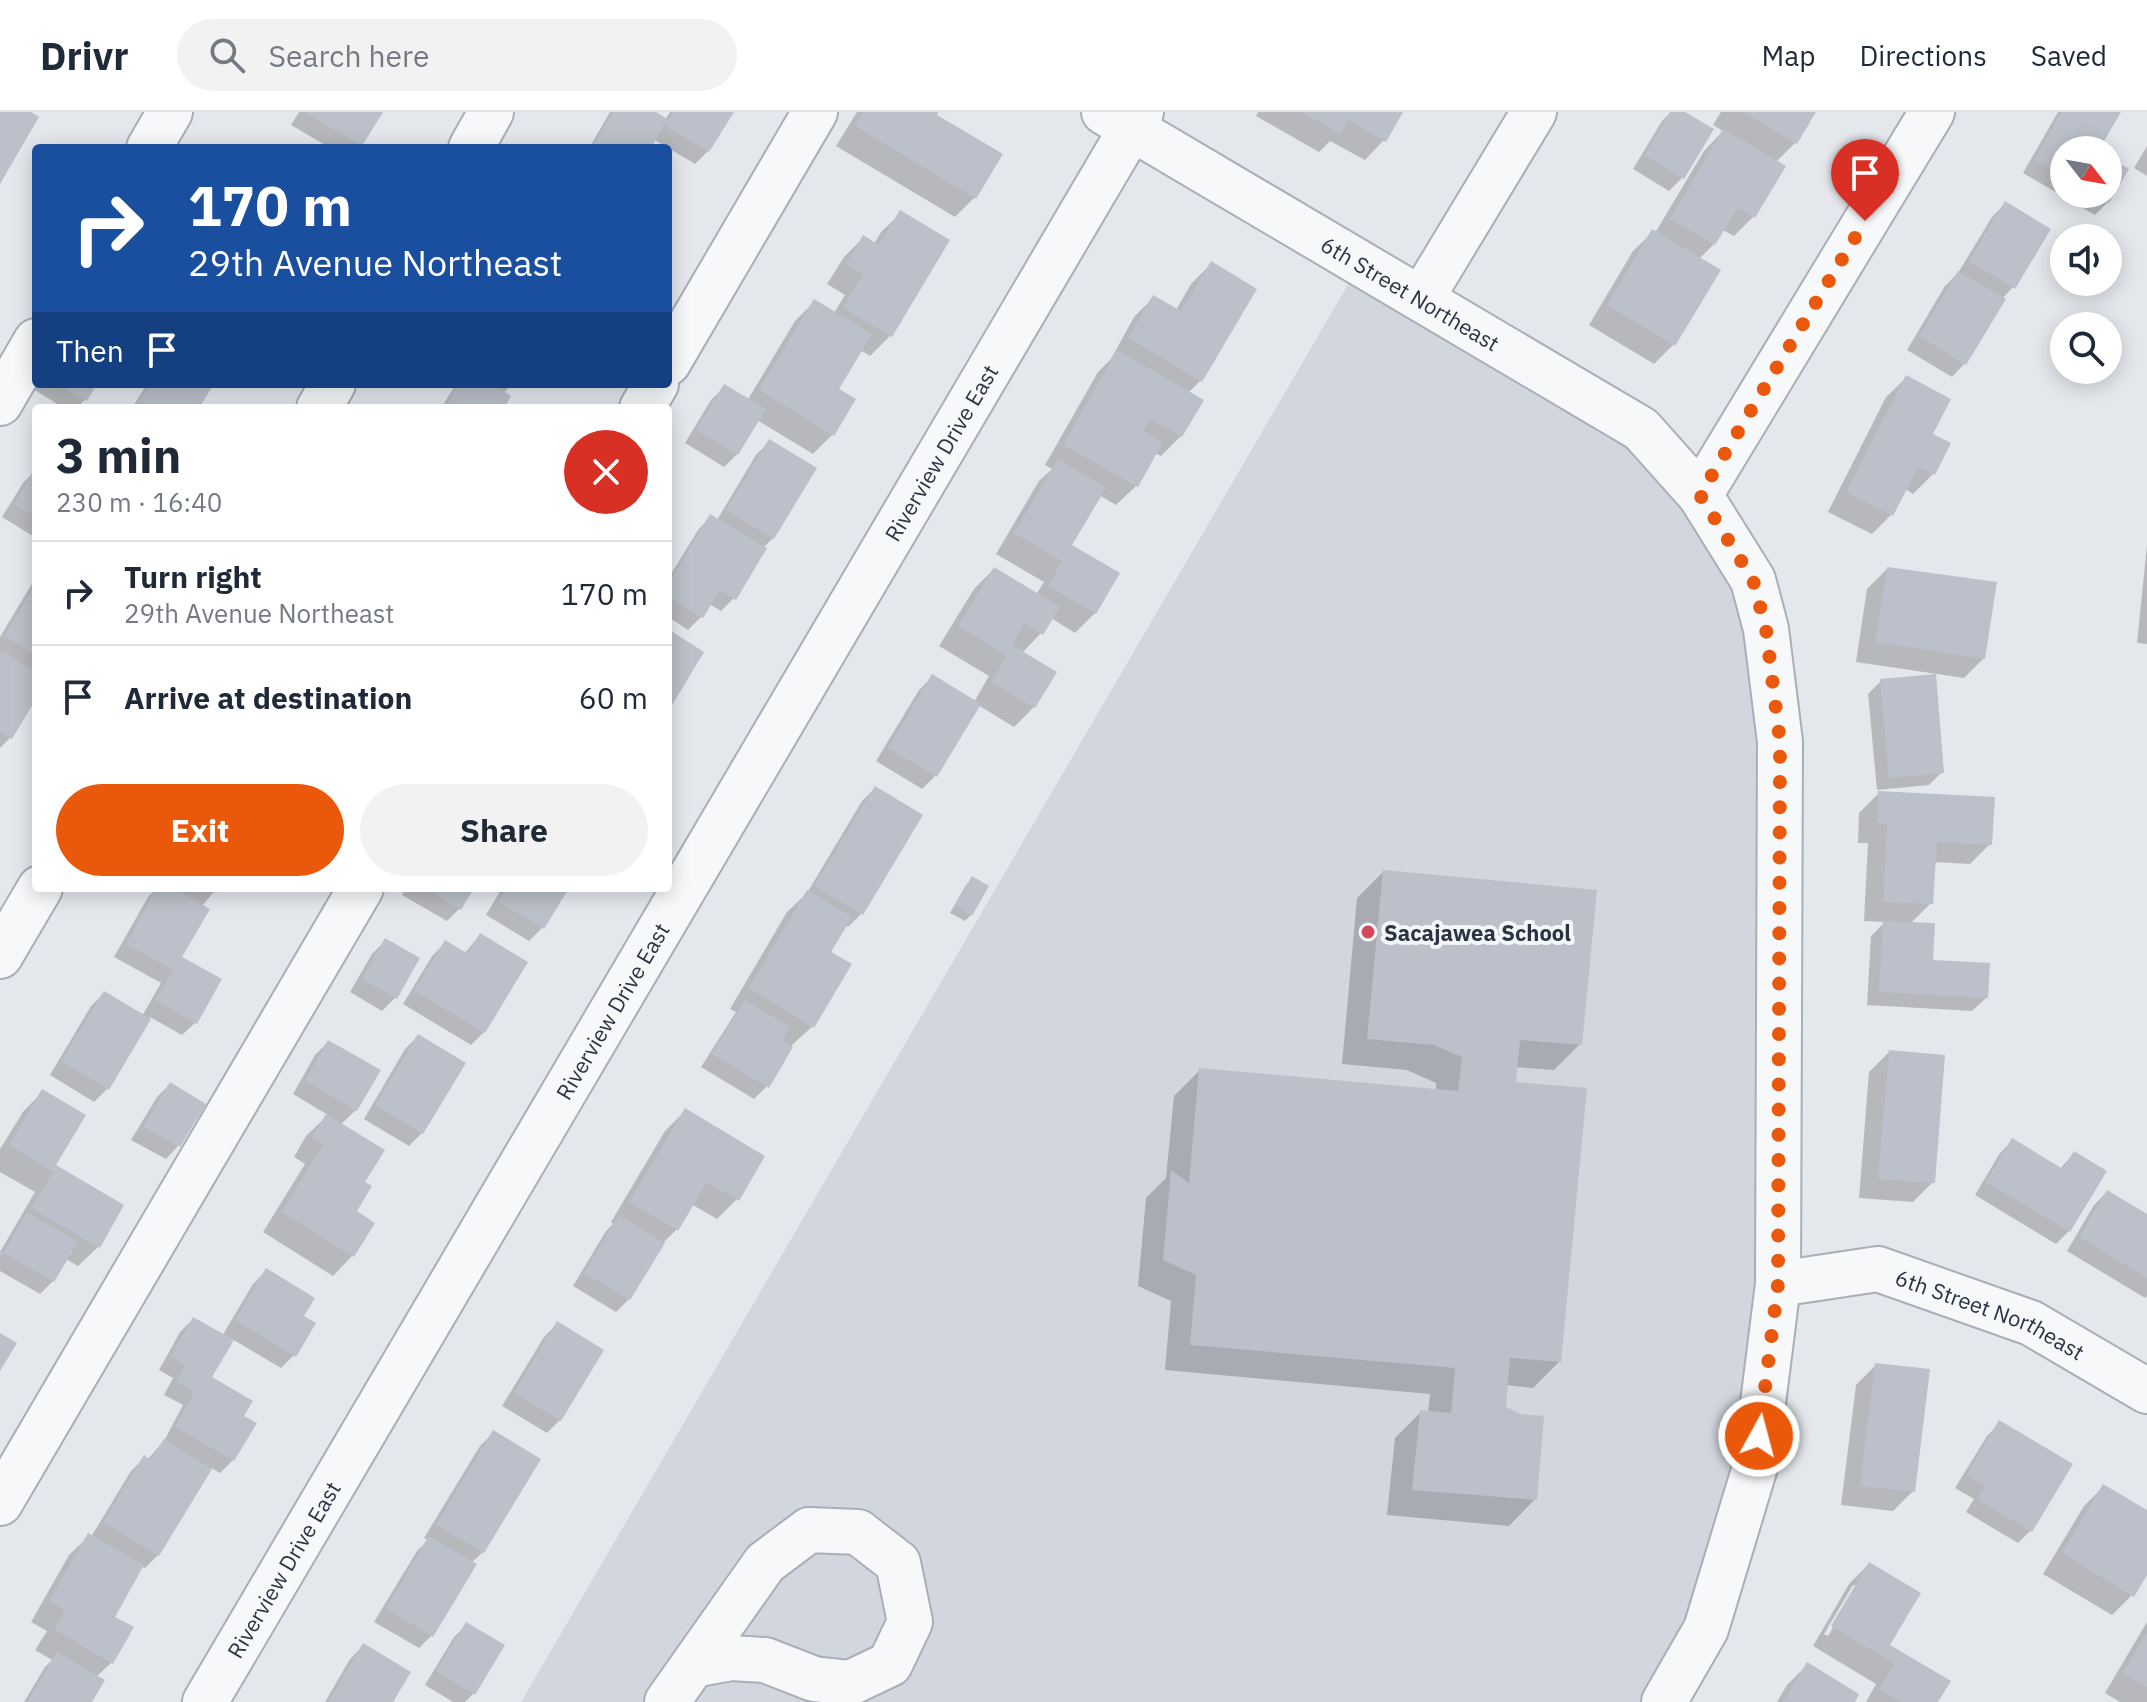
<!DOCTYPE html>
<meta charset="utf-8">
<style>
body{margin:0;font-family:"IBM Plex Sans",sans-serif;background:#f2f2f3;color:#1f2937;height:100vh;display:flex;flex-direction:column;font-size:30px;white-space:nowrap}
*{box-sizing:border-box;margin:0}
p{font-size:26px;color:#747a83}
.icon{flex:none;width:44px;height:44px;fill:none;stroke:currentColor;stroke-width:2;stroke-linecap:round;stroke-linejoin:round}
.map{position:relative;flex:1;overflow:hidden}
.drawer{position:absolute;left:32px;top:292px;width:640px;height:488px;display:flex;flex-direction:column;background:#fff;border-radius:8px;box-shadow:0 4px 20px #0003}
.drawer>*{flex:none}
.top-card{position:absolute;left:32px;top:32px;width:640px;height:244px;border-radius:8px;box-shadow:0 4px 20px #0003;background:#1a4fa0;color:#fff;overflow:hidden}
.needle{width:52px;rotate:121deg}
.fabs{position:absolute;left:2050px;top:24px;display:grid;gap:16px}
.fabs a{display:grid;place-items:center;width:72px;height:72px;border-radius:50%;background:#fff;box-shadow:0 4px 20px #0003;font-size:40px}
.pin{position:absolute;display:grid;place-items:center;width:68px;height:68px;color:#fff;margin:-82px -34px;border-radius:50% 50% 50% 0;rotate:-45deg;box-shadow:0 0 8px #0007}
.pin .icon{rotate:45deg}
.me{position:absolute;width:88px;margin:-44px;rotate:7deg;stroke-linejoin:round;filter:drop-shadow(0 0 6px #0008)}
.turn{display:flex;align-items:center;gap:28px;height:168px;padding:0 24px;font-size:36px}
.turn .icon{width:104px;height:104px;stroke-width:2.5}
.turn b{display:block;font-size:56px;line-height:68px}
.then{display:flex;align-items:center;height:76px;padding:0 24px;background:#0003;gap:16px;font-size:30px}
.round{display:grid;place-items:center;flex:none;width:84px;height:84px;border-radius:42px;background:#f2f2f3}
.headline{display:flex;align-items:center;justify-content:space-between;height:136px;padding:0 24px}
h1{font-size:48px;font-weight:700;line-height:60px}
.button{display:flex;gap:16px;margin-top:auto;padding:16px 24px}
.button a{flex:1;height:92px;border-radius:48px;background:#ea580c;color:#fff;font-size:32px;font-weight:700;line-height:92px;text-align:center}
.button a+a{background:#f2f2f3;color:#1f2937}
ul{padding:0;list-style:none}
li{display:flex;align-items:center;gap:24px;height:104px;padding:0 24px;border-top:2px solid #e0e1e3}
li div{flex:1}
li b{display:block;font-size:30px}
li em{font-style:normal}
header{display:flex;align-items:center;gap:48px;box-sizing:border-box;height:112px;padding:0 40px;background:#fff;border-bottom:2px solid #e0e1e3}
header strong{font-size:38px}
nav{display:flex;gap:44px;margin-inline-start:auto;font-size:28px}
.search{width:560px;height:72px;background:#f2f2f3;display:flex;align-items:center;gap:20px;box-sizing:border-box;padding:0 28px;border-radius:44px;color:#747a83;font-size:30px}
.map>svg:first-child{display:block}
</style>
<header>
<strong>Drivr</strong>
<div class="search"><svg class="icon" aria-label="search" viewBox="0 0 24 24"><circle cx="10" cy="10" r="6"/><path d="M15 15l6 6"/></svg>Search here</div>
<nav><a>Map</a><a>Directions</a><a>Saved</a></nav>
</header>
<div class="map">
<svg width="2147" height="1590" viewBox="0 0 2147 1590">
<rect width="100%" height="100%" fill="#e4e7ec"/>
<!-- built -->
<polygon fill="#d2d6de" points="1360,152 1641,317 1753,468 1778,1172 1755,1355 1664,1590 521,1590"/>
<!-- shadow -->
<g fill="#0003" fill-rule="evenodd">
<polygon points="299,0 381,0 358,36 330,36 291,13"/>
<polygon points="610,0 652,0 665,8 670,0 731,0 708,39 695,52 653,27 648,36 589,36"/>
<polygon points="857,0 936,0 934,4 975,85 955,105 836,34"/>
<polygon points="1258,0 1401,0 1384,28 1365,48 1330,29 1319,40 1256,4"/>
<polygon points="1671,0 1681,0 1682,66 1669,79 1633,57 1662,9"/>
<polygon points="1721,0 1814,0 1796,30 1776,50 1754,104 1734,124 1723,118 1714,132 1699,147 1674,232 1654,252 1589,213 1633,139 1653,120 1655,121 1704,39 1723,19 1713,13"/>
<polygon points="2058,0 2119,0 2097,38 2064,38 2064,82 2108,82 2108,47 2126,58 2108,90 2095,103 2023,61"/>
<polygon points="2147,34 2147,64 2134,56"/>
<polygon points="2005,92 2013,175 2002,187 1965,251 1952,265 1907,238 1945,174 1958,161 1992,105"/>
<polygon points="901,101 947,129 890,224 870,244 860,238 837,277 833,322 813,342 757,308 737,342 724,355 685,331 711,288 724,275 747,289 795,209 815,189 834,201 845,183 827,172 844,145 863,126 874,132 881,120"/>
<polygon points="1211,152 1200,269 1188,281 1181,324 1161,344 1155,341 1136,374 1116,393 1099,383 1070,434 1095,501 1075,521 1051,506 1041,521 1022,541 1034,595 1014,615 978,593 935,664 922,677 876,649 919,578 932,565 974,590 989,564 939,534 974,477 994,457 1036,483 1044,470 996,442 1039,369 1052,357 1045,353 1098,260 1111,247 1134,205 1154,185 1176,198 1191,172"/>
<polygon points="1906,266 1930,323 1933,362 1913,382 1905,377 1892,402 1872,422 1828,400 1886,285"/>
<polygon points="37,272 95,272 85,288 76,296 64,296 33,277"/>
<polygon points="147,272 211,272 197,296 132,296"/>
<polygon points="456,272 513,272 503,281 501,296 441,296"/>
<polygon points="769,330 773,426 763,436 734,486 721,499 709,492 701,505 688,518 668,505 668,467 698,418 711,404 717,408 756,343"/>
<polygon points="36,358 36,426 2,405 23,371"/>
<polygon points="2147,433 2147,532 2137,531"/>
<polygon points="1887,457 1984,546 1964,566 1856,550 1867,477"/>
<polygon points="36,465 36,583 11,625 0,636 0,525"/>
<polygon points="1881,569 1942,660 1929,673 1877,678 1868,582"/>
<polygon points="875,676 920,703 861,802 848,815 845,813 828,840 813,914 792,933 767,974 754,987 701,955 736,900 730,897 787,800 807,781 862,689"/>
<polygon points="1879,681 1990,732 1970,752 1934,750 1931,791 1910,812 1930,850 1986,886 1972,899 1867,893 1871,824 1885,810 1864,809 1868,731 1858,731 1859,701"/>
<polygon points="1383,760 1580,932 1554,958 1515,955 1514,972 1559,1250 1533,1276 1506,1273 1504,1297 1520,1304 1535,1387 1509,1414 1387,1403 1395,1326 1421,1300 1428,1301 1430,1282 1165,1258 1171,1189 1138,1174 1146,1086 1166,1066 1174,984 1200,958 1436,979 1436,971 1407,958 1342,952 1357,786"/>
<polygon points="972,767 971,803 965,809 950,801 966,773"/>
<polygon points="157,776 217,776 202,794 179,845 196,910 182,923 150,905 107,977 94,990 50,963 91,894 104,881 142,904 161,871 114,845 148,785"/>
<polygon points="406,776 472,776 460,796 447,809 402,783"/>
<polygon points="502,776 567,776 542,816 529,829 486,803"/>
<polygon points="480,823 484,920 471,933 403,892 432,844 445,831 464,842"/>
<polygon points="385,829 395,886 382,899 350,880 372,842"/>
<polygon points="418,924 422,1021 409,1034 364,1007 405,937"/>
<polygon points="328,930 356,998 340,1013 362,1071 354,1099 352,1144 333,1164 263,1120 305,1052 294,1045 306,1024 328,1003 293,982 315,943"/>
<polygon points="1889,940 1933,1070 1913,1090 1859,1086 1869,960"/>
<polygon points="170,972 179,1033 166,1047 131,1028 157,985"/>
<polygon points="42,980 54,1054 98,1135 78,1154 66,1147 53,1169 40,1182 0,1159 0,1140 35,1080 0,1060 0,1037 23,1000"/>
<polygon points="685,999 737,1087 717,1107 691,1092 676,1118 661,1133 629,1187 616,1200 573,1174 606,1119 613,1112 611,1110 665,1019"/>
<polygon points="2013,1028 2060,1057 2074,1041 2069,1119 2056,1132 1975,1083 2000,1041"/>
<polygon points="2107,1080 2147,1104 2147,1184 2145,1186 2067,1139 2094,1093"/>
<polygon points="266,1159 301,1204 294,1243 281,1256 232,1227 210,1266 241,1304 233,1348 220,1361 211,1356 158,1443 145,1456 141,1454 112,1505 111,1551 96,1565 89,1590 24,1590 45,1555 52,1548 35,1538 47,1519 31,1510 69,1443 89,1424 91,1425 131,1359 144,1346 147,1348 164,1329 183,1293 164,1283 173,1266 159,1258 180,1220 193,1207 222,1224 253,1172"/>
<polygon points="557,1212 560,1308 547,1321 502,1294 544,1225"/>
<polygon points="1876,1253 1913,1379 1893,1399 1841,1393 1856,1273"/>
<polygon points="2000,1311 2031,1418 2018,1431 1966,1400 1974,1387 1955,1376 1987,1324"/>
<polygon points="493,1321 483,1440 471,1451 432,1523 419,1536 374,1510 417,1439 428,1428 424,1426 480,1334"/>
<polygon points="2104,1374 2147,1400 2147,1459 2132,1483 2112,1503 2043,1462 2084,1394"/>
<path d="M1869,1452L1887,1533L1936,1590H1866L1876,1572L1813,1534L1849,1472ZM1853,1473H1858L1828,1524L1824,1522Z"/>
<polygon points="2147,1510 2147,1590 2120,1590 2105,1581"/>
<polygon points="467,1512 474,1581 465,1590 453,1590 425,1573 454,1525"/>
<polygon points="363,1534 390,1590 325,1590 350,1547"/>
<polygon points="1807,1553 1852,1590 1777,1590 1787,1573"/>
</g>
<!-- building -->
<g fill="#bbc0ca">
<polygon points="0,0 31,0 39,5 0,72"/>
<polygon points="304,0 383,0 362,34"/>
<polygon points="613,0 656,0 669,8 673,0 734,0 709,40 664,13 651,36 592,36"/>
<polygon points="863,0 938,0 937,3 1003,42 976,87 855,14"/>
<polygon points="1302,0 1403,0 1386,30 1348,8 1340,22"/>
<polygon points="1670,0 1685,0 1714,17 1684,67 1644,43"/>
<polygon points="1743,0 1816,0 1797,32"/>
<polygon points="2062,0 2121,0 2099,38 2064,38 2064,65 2034,48"/>
<polygon points="1723,17 1786,54 1755,106 1738,96 1715,133 1670,107"/>
<polygon points="2108,45 2129,57 2109,91 2094,82 2108,82"/>
<polygon points="2005,89 2051,117 2015,177 1969,149"/>
<polygon points="900,98 950,128 892,225 843,196 863,162 846,152 863,123 879,133"/>
<polygon points="1652,117 1721,158 1675,234 1607,193"/>
<polygon points="1211,149 1257,177 1202,270 1128,226 1153,183 1181,199"/>
<polygon points="1958,159 2006,187 1966,253 1919,224"/>
<polygon points="814,187 872,222 839,277 856,287 834,324 759,278"/>
<polygon points="1117,238 1204,288 1182,325 1150,307 1143,319 1163,330 1138,375 1063,333"/>
<polygon points="1906,263 1951,287 1933,322 1951,331 1935,363 1918,355 1893,404 1846,380"/>
<polygon points="58,272 97,272 87,289"/>
<polygon points="150,272 214,272 199,296 136,296"/>
<polygon points="459,272 492,272 511,284 504,296 445,296"/>
<polygon points="724,272 766,297 738,343 696,318"/>
<polygon points="769,327 817,356 774,427 726,398"/>
<polygon points="1058,347 1106,376 1072,433 1120,461 1096,502 1048,474 1062,449 1014,421"/>
<polygon points="36,354 36,405 14,392"/>
<polygon points="710,402 767,436 736,488 720,478 703,506 668,485 668,472"/>
<polygon points="994,455 1060,495 1043,523 1024,511 1012,533 1057,560 1035,596 991,570 1007,544 958,514"/>
<polygon points="1887,455 1997,470 1985,547 1875,530"/>
<polygon points="36,471 36,543 4,524"/>
<polygon points="668,517 704,540 668,600"/>
<polygon points="2,539 36,560 36,587 12,627 0,619 0,542"/>
<polygon points="932,562 981,592 937,665 888,636"/>
<polygon points="1936,562 1944,661 1889,666 1880,567"/>
<polygon points="875,674 923,703 863,803 814,774"/>
<polygon points="1878,679 1995,685 1992,733 1937,730 1933,792 1883,790 1887,712 1877,711"/>
<polygon points="1383,758 1597,778 1582,933 1520,928 1516,970 1587,976 1561,1250 1510,1246 1506,1295 1521,1302 1544,1304 1537,1388 1412,1378 1420,1298 1451,1301 1455,1256 1190,1233 1196,1163 1163,1148 1171,1058 1189,1071 1199,956 1458,979 1462,945 1434,933 1367,927"/>
<polygon points="972,764 989,774 972,804 955,794"/>
<polygon points="157,776 173,776 210,797 182,845 222,867 197,912 155,888 173,858 126,832"/>
<polygon points="426,776 474,776 461,798"/>
<polygon points="506,776 569,776 544,817 498,790"/>
<polygon points="807,778 852,805 831,840 852,852 814,916 749,876"/>
<polygon points="1883,809 1935,811 1933,848 1990,851 1988,886 1879,880"/>
<polygon points="480,821 528,850 485,921 414,879 445,828 468,842"/>
<polygon points="385,826 420,846 397,887 362,867"/>
<polygon points="104,879 151,907 109,978 61,949"/>
<polygon points="745,888 790,915 782,928 793,935 769,976 712,942"/>
<polygon points="418,922 466,951 423,1022 375,993"/>
<polygon points="328,928 381,958 357,999 305,969"/>
<polygon points="1889,938 1945,943 1935,1071 1878,1067"/>
<polygon points="170,970 206,992 180,1035 143,1015"/>
<polygon points="42,977 86,1003 56,1053 124,1093 100,1136 31,1096 53,1060 9,1033"/>
<polygon points="685,996 765,1044 739,1089 707,1070 678,1119 629,1090"/>
<polygon points="326,1002 385,1038 365,1070 372,1074 357,1099 375,1111 354,1145 281,1100 324,1032 312,1025"/>
<polygon points="2012,1026 2063,1057 2074,1039 2107,1059 2070,1120 1986,1070"/>
<polygon points="2107,1078 2147,1102 2147,1166 2079,1125"/>
<polygon points="27,1100 78,1130 54,1170 4,1141 0,1148 0,1138 4,1140"/>
<polygon points="619,1103 665,1131 630,1188 584,1161"/>
<polygon points="266,1156 315,1186 304,1204 316,1211 296,1245 235,1208"/>
<polygon points="193,1205 234,1228 212,1265 253,1289 244,1304 257,1311 234,1349 175,1315 194,1280 176,1269 185,1253 171,1245"/>
<polygon points="557,1209 604,1238 561,1309 514,1281"/>
<polygon points="0,1221 17,1231 0,1259"/>
<polygon points="1875,1251 1930,1257 1915,1380 1860,1374"/>
<polygon points="1999,1308 2073,1352 2032,1420 1977,1387 1985,1374 1967,1363"/>
<polygon points="493,1318 541,1347 484,1441 436,1413"/>
<polygon points="164,1327 212,1357 159,1444 103,1410 144,1343 150,1348"/>
<polygon points="2103,1372 2147,1398 2147,1463 2134,1485 2062,1441"/>
<polygon points="88,1421 144,1453 115,1505 134,1515 113,1552 54,1517 65,1498 49,1489"/>
<polygon points="429,1424 477,1452 433,1525 386,1496"/>
<polygon points="1869,1450 1921,1481 1890,1533 1951,1569 1938,1590 1900,1590 1879,1577 1895,1552 1831,1514"/>
<polygon points="466,1510 505,1533 475,1583 436,1559"/>
<polygon points="2147,1520 2147,1575 2123,1561"/>
<polygon points="363,1531 411,1560 393,1590 328,1590"/>
<polygon points="57,1540 105,1568 92,1590 27,1590"/>
<polygon points="1807,1550 1859,1582 1855,1590 1783,1590"/>
</g>
<g fill="none" stroke-linecap="round" stroke-linejoin="round">
<!-- minor casing -->
<g stroke="#a9aeb7" stroke-width="48">
<g id="minor">
<path id="s1" d="M1104,0L1641,317L1700,383L1753,468L1766,517L1780,630L1778,1172L1755,1355L1706,1517L1664,1590"/>
<polyline points="149,36 170,0"/>
<polyline points="471,36 491,0"/>
<polyline points="1421,187 1534,0"/>
<polyline points="668,251 815,0"/>
<polyline points="0,291 36,229"/>
<polyline points="319,296 333,272"/>
<polyline points="642,296 656,272"/>
<polyline points="1700,383 1932,0"/>
<polyline points="0,844 40,776"/>
<path id="s2" d="M1778,1172L1878,1157L2031,1211L2147,1279"/>
<polyline points="0,1391 361,776"/>
<path id="s3" d="M205,1590L1141,0"/>
<polyline points="667,1590 765,1451 809,1418 858,1420 898,1451 910,1510 890,1552 850,1571 814,1567 765,1548 731,1546 693,1553"/>
</g>
</g>
<!-- minor -->
<use href="#minor" stroke="#f7f8fa" stroke-width="44"/>
</g>
<g fill="none" stroke-linecap="round" stroke-linejoin="round">
<!-- route -->
<polyline stroke="#ea580c" stroke-width="14" stroke-dasharray="0 25.2" points="1759,1324 1778,1172 1780,630 1766,517 1753,468 1700,383 1865,109"/>
</g>
<!-- markers -->
<circle fill="#d1495b" stroke="#f4f6f9" stroke-width="3" cx="1368" cy="820" r="8"/>
<g text-anchor="middle" dominant-baseline="central" stroke-width="8" stroke-linejoin="round" paint-order="stroke">
<!-- street labels -->
<g font-size="22" fill="#2b3445" stroke="#f4f6f9">
<text stroke="none"><textPath href="#s1" startOffset="356">6th Street Northeast</textPath></text>
<text stroke="none"><textPath href="#s3" startOffset="1450">Riverview Drive East</textPath></text>
<text stroke="none"><textPath href="#s3" startOffset="802">Riverview Drive East</textPath></text>
<text stroke="none"><textPath href="#s2" startOffset="222">6th Street Northeast</textPath></text>
<text stroke="none"><textPath href="#s3" startOffset="154">Riverview Drive East</textPath></text>
</g>
<!-- poi labels -->
<g font-size="22" font-weight="bold" fill="#2b3445" stroke="#f4f6f9" text-anchor="start">
<text x="1384" y="820">Sacajawea School</text>
</g>
</g>
</svg>
<div class="fabs">
<a><svg class="needle" viewBox="-14 -14 28 28"><path d="M0-13l5 13h-10z" fill="#e53935"/><path d="M0 13l5-13h-10z" fill="#747a83"/></svg></a>
<a><svg class="icon" aria-label="sound" viewBox="0 0 24 24"><path d="M4 9h4l5-4v14l-5-4H4zM17 9q2 3 0 6"/></svg></a>
<a><svg class="icon" aria-label="search" viewBox="0 0 24 24"><circle cx="10" cy="10" r="6"/><path d="M15 15l6 6"/></svg></a>
</div>
<div class="pin" style="left:1865px;top:109px;background:#d93025"><svg class="icon" aria-label="arrive" viewBox="0 0 24 24"><path d="M6 21V4h12l-3 4 3 4H6"/></svg></div>
<svg class="me" style="left:1759px;top:1324px" viewBox="-20 -20 40 40"><circle r="17" fill="#ea580c" stroke="#fff" stroke-width="3"/><path d="M0-11L8 9 0 5-8 9z" fill="#fff"/></svg>
<div class="top-card">
<div class="turn"><svg class="icon" aria-label="right" viewBox="0 0 24 24"><path d="M7 20v-9h11M14 6l5 5-5 5"/></svg><div><b>170 m</b>29th Avenue Northeast</div></div>
<div class="then">Then<svg class="icon" aria-label="arrive" viewBox="0 0 24 24"><path d="M6 21V4h12l-3 4 3 4H6"/></svg></div>
</div>
<section class="drawer">
<div class="headline"><div><h1>3 min</h1><p>230 m · 16:40</p></div><a class="round" style="background:#d93025;color:#fff"><svg class="icon" aria-label="close" viewBox="0 0 24 24"><path d="M6 6l12 12M18 6L6 18"/></svg></a></div>
<ul>
<li><svg class="icon" aria-label="right" viewBox="0 0 24 24"><path d="M7 20v-9h11M14 6l5 5-5 5"/></svg><div><b>Turn right</b><p>29th Avenue Northeast</p></div><em>170 m</em></li>
<li><svg class="icon" aria-label="arrive" viewBox="0 0 24 24"><path d="M6 21V4h12l-3 4 3 4H6"/></svg><div><b>Arrive at destination</b></div><em>60 m</em></li>
</ul>
<div class="button"><a>Exit</a><a>Share</a></div>
</section>
</div>
